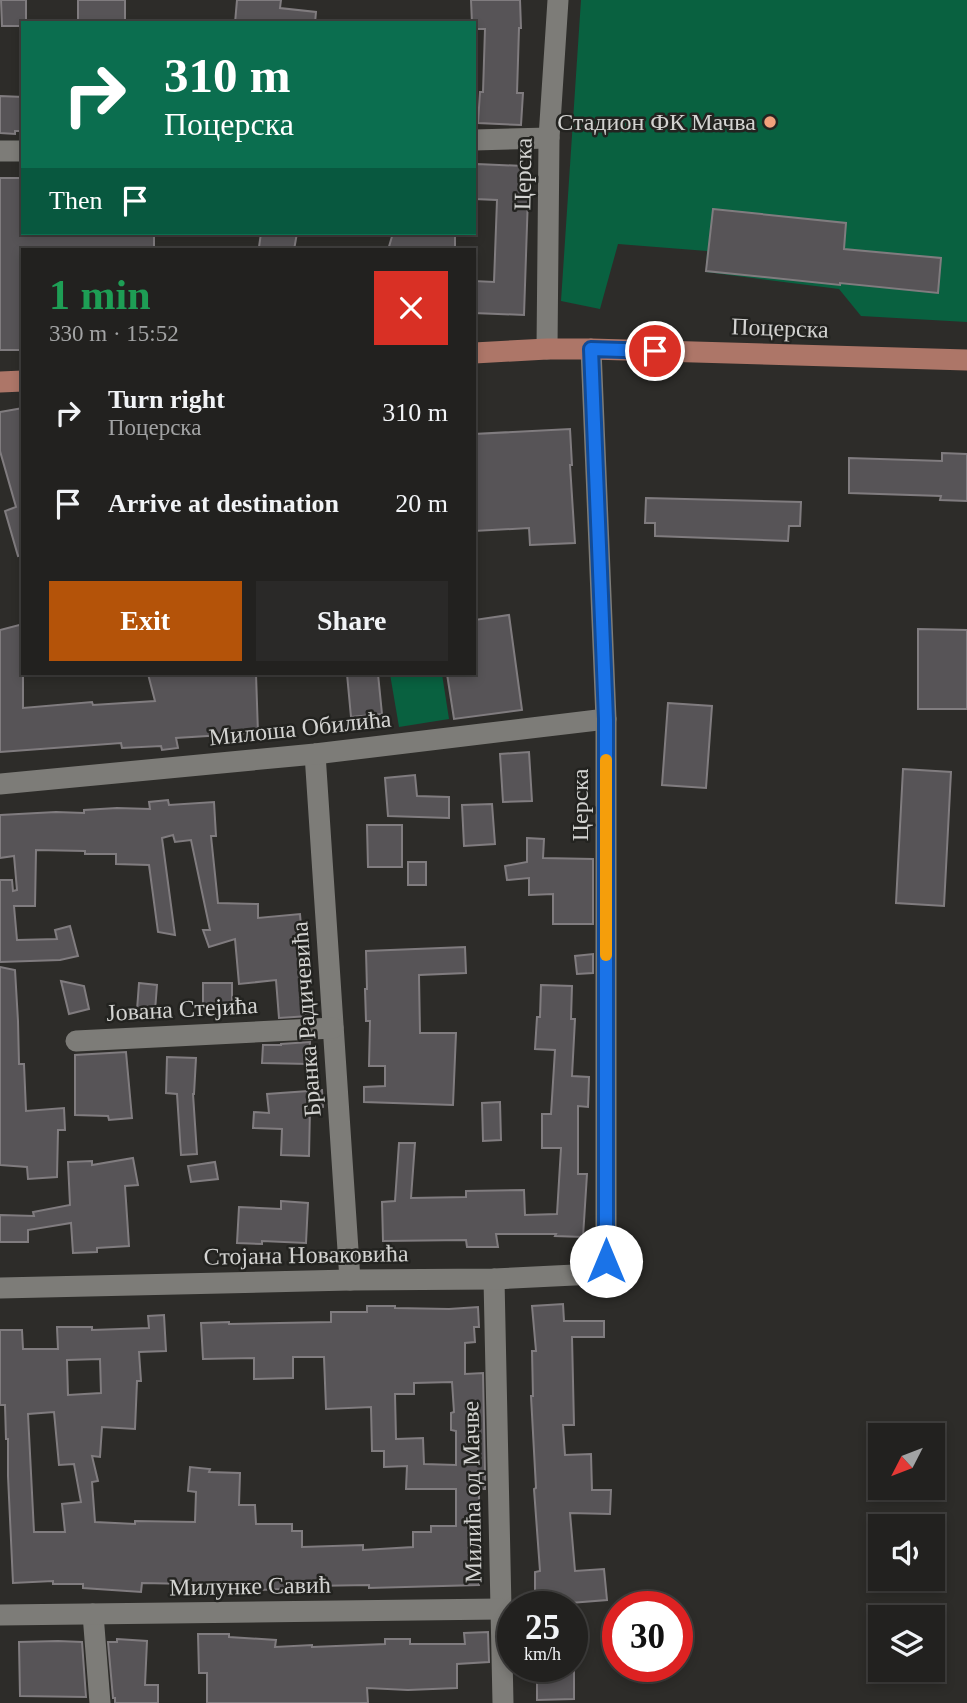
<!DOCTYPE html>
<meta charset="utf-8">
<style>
body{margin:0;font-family:"Times New Roman",serif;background:#2a2928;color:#f1f3f6;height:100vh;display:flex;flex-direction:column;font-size:26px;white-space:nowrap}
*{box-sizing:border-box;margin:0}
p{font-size:23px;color:#a2a3a4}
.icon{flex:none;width:38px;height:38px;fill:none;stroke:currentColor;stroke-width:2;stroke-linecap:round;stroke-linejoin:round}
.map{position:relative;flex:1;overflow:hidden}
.side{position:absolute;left:21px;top:248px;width:455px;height:427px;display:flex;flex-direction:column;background:#22211f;border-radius:0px;box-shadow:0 4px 10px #0003,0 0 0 2px #3f3e3d}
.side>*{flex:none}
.hud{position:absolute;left:21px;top:21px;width:455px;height:214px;border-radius:0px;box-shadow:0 4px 10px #0003,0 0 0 2px #3f3e3d;background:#0b6e4f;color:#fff;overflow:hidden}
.needle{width:46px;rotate:228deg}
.buttons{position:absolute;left:868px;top:1423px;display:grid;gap:14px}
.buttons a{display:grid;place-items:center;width:77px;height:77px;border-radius:0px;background:#22211f;box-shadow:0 4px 10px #0003,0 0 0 2px #3f3e3d;font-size:35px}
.speed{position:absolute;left:497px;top:1591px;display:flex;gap:14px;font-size:35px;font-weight:700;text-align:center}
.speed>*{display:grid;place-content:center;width:91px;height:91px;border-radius:50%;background:#22211f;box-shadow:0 4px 10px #0003,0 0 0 2px #3f3e3d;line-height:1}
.speed small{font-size:18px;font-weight:400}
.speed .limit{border:10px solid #d22;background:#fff;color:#111}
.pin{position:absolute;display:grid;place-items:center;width:60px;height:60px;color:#fff;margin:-30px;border:4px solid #fff;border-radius:50%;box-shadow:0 2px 7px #0007}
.me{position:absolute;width:77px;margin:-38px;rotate:0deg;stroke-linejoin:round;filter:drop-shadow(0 0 5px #0008)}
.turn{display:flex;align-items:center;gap:24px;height:147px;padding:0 28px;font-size:32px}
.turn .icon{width:91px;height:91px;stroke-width:2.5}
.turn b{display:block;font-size:49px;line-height:60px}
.then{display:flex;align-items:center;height:66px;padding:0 28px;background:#0003;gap:14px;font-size:26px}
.round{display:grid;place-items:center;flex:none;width:74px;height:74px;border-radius:0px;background:#2a2928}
.headline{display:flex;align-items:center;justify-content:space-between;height:119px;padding:0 28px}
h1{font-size:42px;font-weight:700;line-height:52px;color:#1e9e55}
.cta{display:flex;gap:14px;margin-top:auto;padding:14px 28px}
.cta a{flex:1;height:80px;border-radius:0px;background:#b45309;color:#fff;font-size:28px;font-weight:700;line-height:80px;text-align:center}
.cta a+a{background:#2a2928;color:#f1f3f6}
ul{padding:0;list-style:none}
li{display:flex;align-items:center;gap:21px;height:91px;padding:0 28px}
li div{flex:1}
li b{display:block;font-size:26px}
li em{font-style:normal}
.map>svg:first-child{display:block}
</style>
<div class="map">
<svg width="967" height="1703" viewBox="0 0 967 1703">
<rect width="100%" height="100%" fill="#2d2c29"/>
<!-- pitch -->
<g fill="#096140">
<polygon points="581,0 967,0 967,322 861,316 839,289 706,272 707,251 618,244 600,309 561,301"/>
<polygon points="390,674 442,674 449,719 399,727"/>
</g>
<!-- building -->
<g fill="#575457" stroke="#807c7f" stroke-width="2" fill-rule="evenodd">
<polygon points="1,0 26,0 26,23 23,23 23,26 2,26"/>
<rect x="78" y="0" width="47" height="23"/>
<polygon points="237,0 281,0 280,8 316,12 315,23 235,23"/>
<polygon points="471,0 520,0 521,28 519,28 517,93 523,93 521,125 478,123 480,92 483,92 485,29 474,29 474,23 472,23"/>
<polygon points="0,96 23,97 23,131 15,131 15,134 0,133"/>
<polygon points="477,164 523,166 522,196 528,196 524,315 474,313 474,281 494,282 497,200 475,199"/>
<polygon points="0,178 23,178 23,233 154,233 154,250 23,250 23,350 0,350"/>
<polygon points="713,209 846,223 844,249 941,258 938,293 840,283 840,285 706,271"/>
<polygon points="261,233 297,233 294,250 279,250 259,247"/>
<polygon points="393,233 455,233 455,250 388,250"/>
<polygon points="23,408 23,555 18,556 5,511 16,507 0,451 0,412"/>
<polygon points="570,429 572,465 570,465 575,543 530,545 529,528 474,531 474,434"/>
<polygon points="942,453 967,454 967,501 940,500 941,496 849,493 849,458 942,461"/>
<polygon points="646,498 801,502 800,526 789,526 788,541 655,536 655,523 645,523"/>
<polygon points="509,615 522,710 454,719 447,674 474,674 474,620"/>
<polygon points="23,624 23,708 92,702 93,705 155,701 148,674 256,674 258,733 176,738 178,748 162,750 161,746 122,748 121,743 0,752 0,630"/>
<polygon points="918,629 967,630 967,709 918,709"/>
<polygon points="347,674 378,674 382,714 351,717"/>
<polygon points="668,703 712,706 706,788 662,785"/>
<polygon points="529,752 532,801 503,802 500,754"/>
<polygon points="903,769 951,772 944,906 896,903"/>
<polygon points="415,775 417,796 449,797 449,818 388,816 385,778"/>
<polygon points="168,800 169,805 214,802 216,836 211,836 218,903 258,904 258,918 300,914 302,938 299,938 309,1016 279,1018 276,980 239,984 235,939 209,947 203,930 210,930 191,840 175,842 173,835 162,838 175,935 158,932 149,865 116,864 116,854 85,854 85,851 36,850 35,906 14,906 17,940 57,939 55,930 70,926 78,956 60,960 0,962 0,880 12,880 13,891 17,890 14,856 0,858 0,815 56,812 84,813 84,810 117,808 150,809 149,802"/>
<polygon points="492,804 495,844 464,846 462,805"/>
<polygon points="367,825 402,825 402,867 368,867"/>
<polygon points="527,838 544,839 543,858 593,859 593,924 553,924 553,894 529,895 529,878 507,880 505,866 527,862"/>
<rect x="408" y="862" width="18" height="23"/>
<polygon points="465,947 466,973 419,975 420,1033 456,1033 453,1105 364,1102 364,1087 385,1086 385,1066 369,1066 370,1021 366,1021 365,989 367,989 366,951"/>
<polygon points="593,954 593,973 577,974 575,956"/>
<polygon points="0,967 15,970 18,1021 19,1064 24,1064 26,1111 64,1108 65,1130 58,1130 57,1177 28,1179 27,1167 0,1165"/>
<polygon points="61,981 84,986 89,1009 69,1014"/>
<polygon points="139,983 157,985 155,1011 137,1010"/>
<polygon points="203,983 232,983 232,1004 203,1005"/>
<polygon points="541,985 572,986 571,1019 575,1019 572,1076 589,1077 588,1107 578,1106 578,1174 587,1174 583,1237 555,1236 556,1234 496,1234 498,1247 467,1247 466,1240 383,1241 382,1202 395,1201 399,1143 415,1143 411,1198 466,1197 466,1191 524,1190 525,1215 557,1214 561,1148 542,1148 542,1114 551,1114 555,1050 535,1049 537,1017 540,1017"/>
<polygon points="310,1042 309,1064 262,1063 263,1045 281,1045 281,1044"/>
<polygon points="126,1052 132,1118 109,1120 108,1116 75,1115 75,1055"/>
<polygon points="167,1057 196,1058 194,1094 193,1094 197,1154 181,1155 177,1094 166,1093"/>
<polygon points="322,1090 323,1107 310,1109 309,1156 281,1155 282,1129 253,1128 254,1112 269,1113 267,1094"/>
<polygon points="500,1102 501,1140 483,1141 482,1103"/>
<polygon points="133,1158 138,1185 125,1186 129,1246 97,1248 97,1252 73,1253 71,1223 28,1230 28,1242 0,1242 0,1215 34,1216 33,1212 70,1205 68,1162 92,1161 92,1165"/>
<polygon points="215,1162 218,1179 191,1182 188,1166"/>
<polygon points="281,1201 308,1203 306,1243 262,1241 262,1244 237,1243 239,1207 281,1209"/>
<polygon points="563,1304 564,1321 604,1321 604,1337 572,1337 574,1425 563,1425 565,1455 591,1454 592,1490 611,1490 610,1514 570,1513 575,1571 604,1569 607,1600 570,1603 535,1603 535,1572 540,1571 534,1489 536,1488 531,1396 533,1396 532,1351 536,1351 532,1306"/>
<path d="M367,1306H395V1308L449,1309L478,1307L479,1327H474L475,1342L465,1343V1374L483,1373L485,1473V1489H479V1547H478L479,1585L369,1588V1585L311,1586V1589L281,1591V1589L240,1591V1585L142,1583L141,1592L83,1588V1584H53V1581L13,1583L8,1476V1439H6L5,1405H0V1330H22L23,1349H58L57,1327H92V1330L149,1328L148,1316L164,1315L166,1351L139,1352L141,1381H137L135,1429L102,1427L100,1457L92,1456L98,1481L92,1482L95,1522L135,1524V1521L195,1522L196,1492L188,1491L190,1467L210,1469L209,1472L240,1473L239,1505H255L256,1524H292V1531H302V1547L363,1545V1550L413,1547V1532H431V1526H456V1489H406L407,1466L384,1467V1451H372L371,1407L326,1409L324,1357H293V1378L254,1379V1358L203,1359L201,1323L229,1322V1324L331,1322V1312H367ZM100,1359L101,1393L68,1395L67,1360ZM452,1382L454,1412L451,1413V1430L456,1431V1465L424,1464L423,1438L396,1439L395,1394H414V1383ZM54,1412L59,1465L74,1464L81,1502L62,1504L65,1532H34L28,1414Z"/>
<polygon points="488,1632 489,1662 457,1664 457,1688 408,1690 367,1688 368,1703 207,1703 207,1673 199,1673 198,1634 229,1634 229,1637 276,1640 275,1647 312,1645 312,1647 385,1644 385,1639 410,1639 410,1644 465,1644 464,1633"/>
<polygon points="117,1639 147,1641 145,1685 158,1685 158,1703 115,1703 115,1698 113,1698 108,1642 117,1642"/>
<polygon points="58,1641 82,1642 86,1697 20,1696 19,1642"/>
<polygon points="537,1666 574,1666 574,1699 537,1700"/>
</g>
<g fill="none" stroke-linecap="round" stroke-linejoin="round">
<!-- minor -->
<g stroke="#7d7c78" stroke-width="21">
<polyline points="474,140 549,138"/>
<polyline points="0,151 23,151"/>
<polyline points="547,349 549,138 558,0"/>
<polyline points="315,754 350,1280"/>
<polyline points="0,784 315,754 606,719"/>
<polyline points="76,1041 333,1028"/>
<polyline points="494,1279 503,1703"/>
<polyline points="0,1288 350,1280 494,1279 595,1274 601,1269 606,1261 606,719 591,349"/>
<polyline points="93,1614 100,1703"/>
<polyline points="0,1615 500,1609"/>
</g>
<!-- major -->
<g stroke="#ad7668" stroke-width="21">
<polyline points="474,353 547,349 591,349 967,360"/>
<polyline points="0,382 23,381"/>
</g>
</g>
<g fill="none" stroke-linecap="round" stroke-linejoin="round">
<!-- route casing -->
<g stroke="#114b97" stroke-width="18">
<polyline id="route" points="606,1261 606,719 591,349 655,351"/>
</g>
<!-- route -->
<use href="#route" stroke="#1a73e8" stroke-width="12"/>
<!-- slow -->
<polyline stroke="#f59e0b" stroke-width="12" points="606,760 606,955"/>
</g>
<!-- markers -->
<circle fill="#f1a17c" stroke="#232320" stroke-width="2.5" cx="770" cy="122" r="7"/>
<g text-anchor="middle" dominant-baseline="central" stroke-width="5" stroke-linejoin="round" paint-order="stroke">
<!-- poi labels -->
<g font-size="24" fill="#d3d3d1" stroke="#232320" text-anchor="end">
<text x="756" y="122">Стадион ФК Мачва</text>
</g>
<!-- street labels -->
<g font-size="24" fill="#d3d3d1" stroke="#232320">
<text transform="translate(523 174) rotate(-89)">Церска</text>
<text transform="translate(780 328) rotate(2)">Поцерска</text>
<text transform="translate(300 728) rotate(-6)">Милоша Обилића</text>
<text transform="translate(580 805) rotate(-90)">Церска</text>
<text transform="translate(182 1009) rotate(-3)">Јована Стејића</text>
<text transform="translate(306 1019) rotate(-94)">Бранка Радичевића</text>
<text transform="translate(306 1255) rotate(-1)">Стојана Новаковића</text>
<text transform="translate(472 1492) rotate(-91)">Милића од Мачве</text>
<text transform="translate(250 1586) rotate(-1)">Милунке Савић</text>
</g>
</g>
</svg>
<div class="buttons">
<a><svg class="needle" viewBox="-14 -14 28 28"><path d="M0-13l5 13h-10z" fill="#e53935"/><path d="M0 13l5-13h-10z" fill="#a2a3a4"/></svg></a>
<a><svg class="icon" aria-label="sound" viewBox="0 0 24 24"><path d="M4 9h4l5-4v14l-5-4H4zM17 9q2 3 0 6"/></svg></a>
<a><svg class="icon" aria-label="layers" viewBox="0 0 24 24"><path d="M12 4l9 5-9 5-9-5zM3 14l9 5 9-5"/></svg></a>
</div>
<div class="speed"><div>25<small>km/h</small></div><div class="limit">30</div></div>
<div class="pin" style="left:655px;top:351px;background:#d93025"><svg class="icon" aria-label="arrive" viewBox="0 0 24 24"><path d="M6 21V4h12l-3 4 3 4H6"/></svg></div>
<svg class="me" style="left:606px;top:1261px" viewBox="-20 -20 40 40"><circle r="19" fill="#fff"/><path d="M0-13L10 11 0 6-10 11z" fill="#1a73e8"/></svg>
<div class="hud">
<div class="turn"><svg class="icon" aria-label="right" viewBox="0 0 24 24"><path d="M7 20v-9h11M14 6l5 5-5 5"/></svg><div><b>310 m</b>Поцерска</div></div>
<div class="then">Then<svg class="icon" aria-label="arrive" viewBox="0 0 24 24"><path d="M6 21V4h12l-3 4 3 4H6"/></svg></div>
</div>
<section class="side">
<div class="headline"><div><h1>1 min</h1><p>330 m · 15:52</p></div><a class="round" style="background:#d93025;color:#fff"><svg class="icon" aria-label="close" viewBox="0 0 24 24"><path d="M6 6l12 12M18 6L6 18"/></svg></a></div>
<ul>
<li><svg class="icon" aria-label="right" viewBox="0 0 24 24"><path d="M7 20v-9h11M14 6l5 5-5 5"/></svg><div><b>Turn right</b><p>Поцерска</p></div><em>310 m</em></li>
<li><svg class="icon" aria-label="arrive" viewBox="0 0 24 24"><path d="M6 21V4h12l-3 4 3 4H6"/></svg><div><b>Arrive at destination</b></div><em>20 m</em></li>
</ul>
<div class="cta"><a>Exit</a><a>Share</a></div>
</section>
</div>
